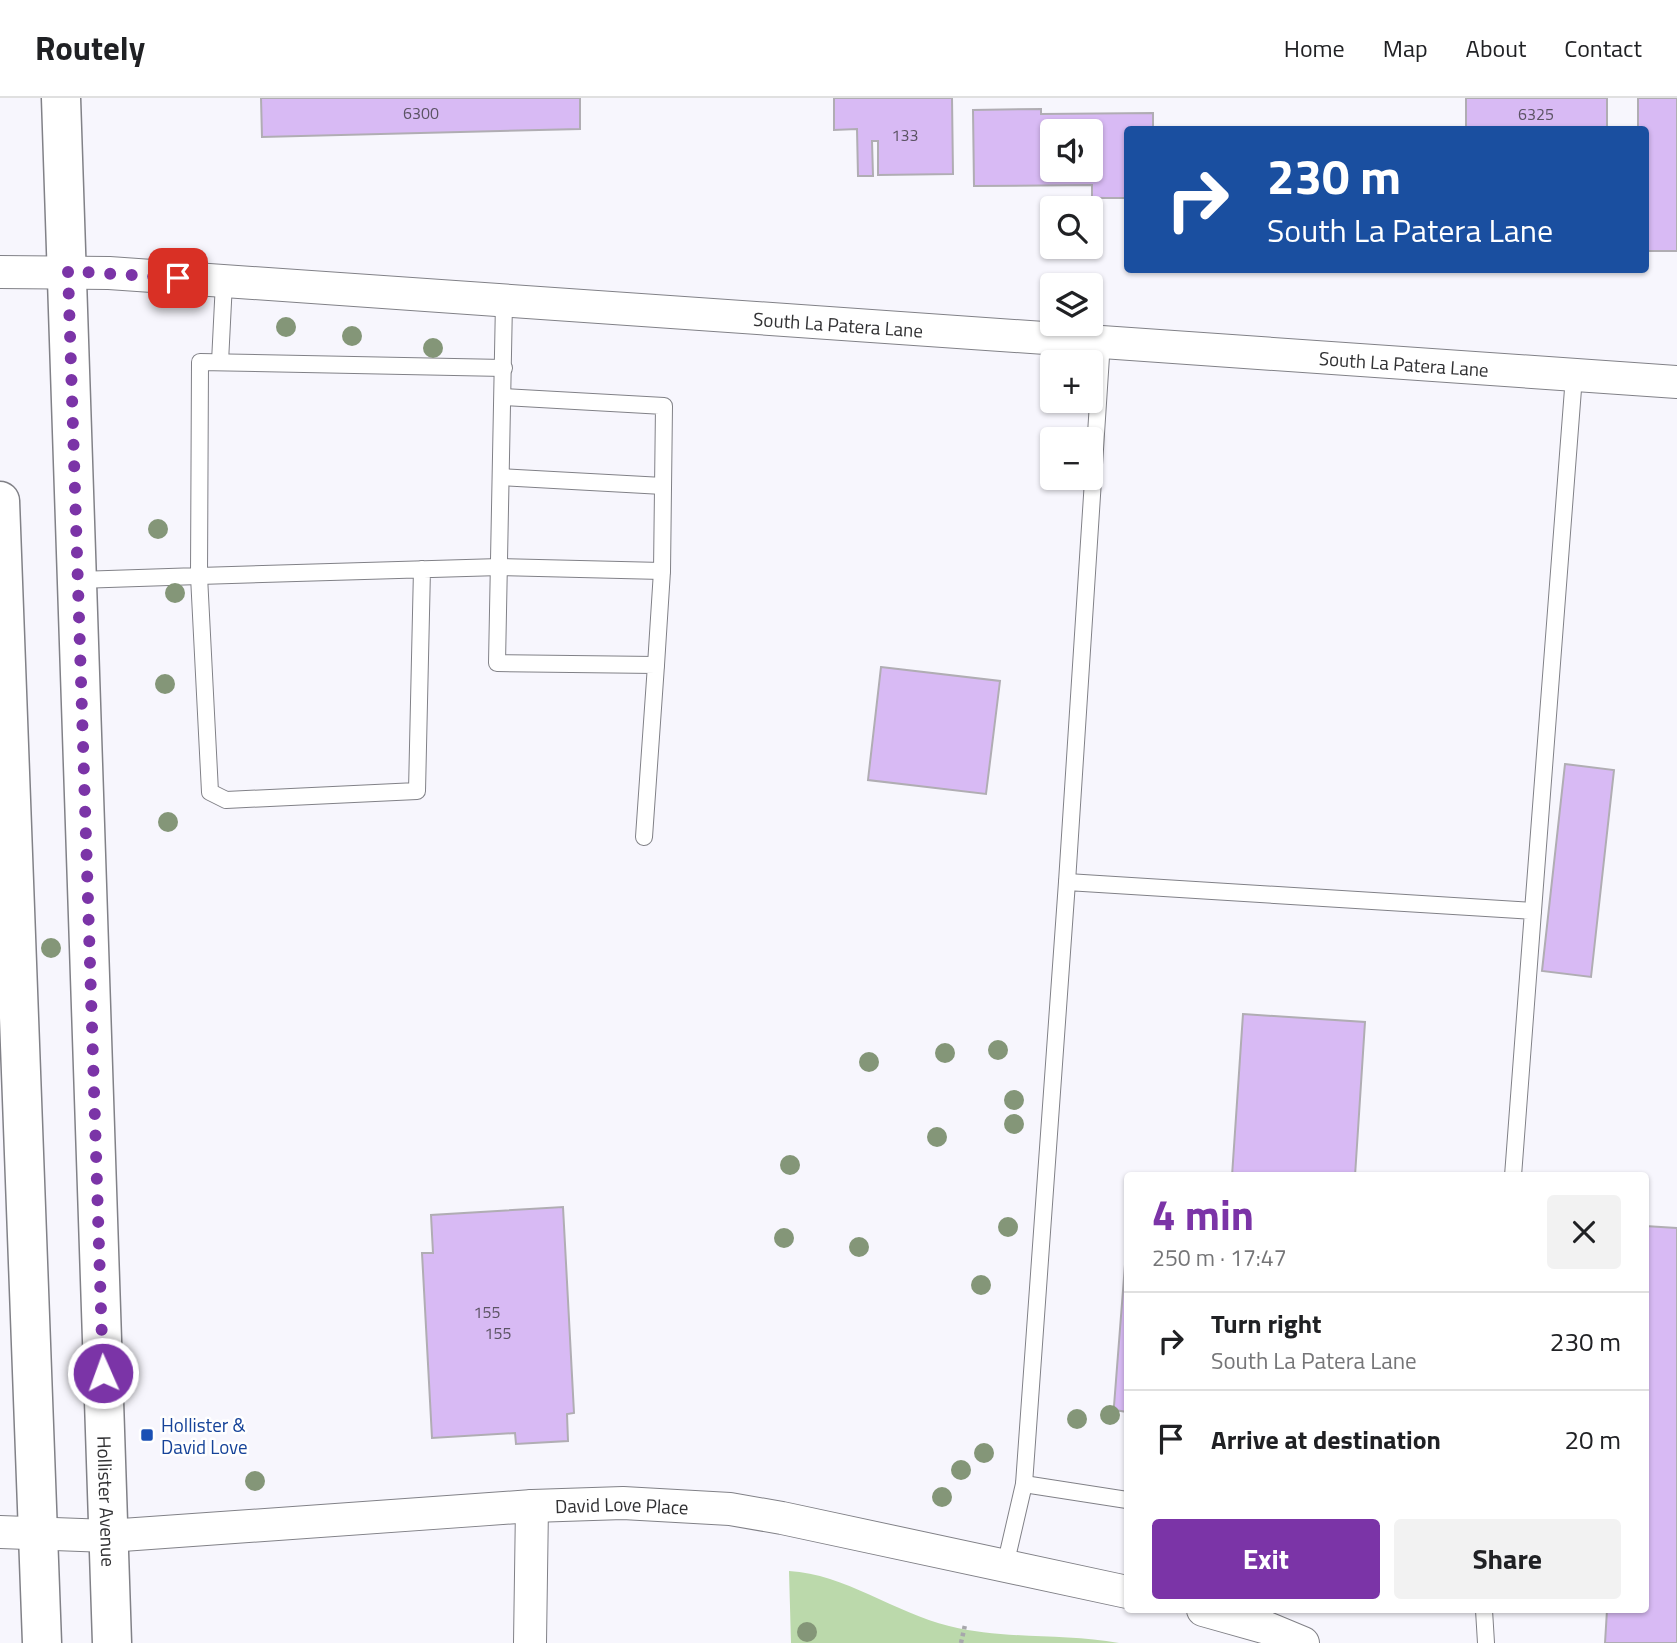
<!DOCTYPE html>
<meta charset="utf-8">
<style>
body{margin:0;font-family:"Titillium Web",sans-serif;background:#f2f2f2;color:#202124;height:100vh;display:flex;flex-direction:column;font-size:26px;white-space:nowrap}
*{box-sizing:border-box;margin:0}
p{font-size:23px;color:#757577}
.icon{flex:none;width:38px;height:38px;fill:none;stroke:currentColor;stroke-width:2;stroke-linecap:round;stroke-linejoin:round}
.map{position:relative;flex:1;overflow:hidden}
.details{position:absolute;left:1124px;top:1074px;width:525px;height:441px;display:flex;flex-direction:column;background:#fff;border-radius:7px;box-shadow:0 2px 5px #0004}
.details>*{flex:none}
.hud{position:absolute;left:1124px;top:28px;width:525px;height:147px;border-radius:7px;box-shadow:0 2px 5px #0004;background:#1a4fa0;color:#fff;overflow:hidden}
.fabs{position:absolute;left:1040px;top:21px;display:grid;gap:14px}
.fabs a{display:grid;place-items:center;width:63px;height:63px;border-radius:7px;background:#fff;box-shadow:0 2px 5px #0004;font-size:35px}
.pin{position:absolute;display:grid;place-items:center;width:60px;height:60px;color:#fff;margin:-30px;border-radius:14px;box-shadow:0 4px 10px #0006}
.me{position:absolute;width:77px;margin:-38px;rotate:358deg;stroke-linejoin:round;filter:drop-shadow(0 0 5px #0008)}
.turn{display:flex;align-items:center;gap:24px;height:147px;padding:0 28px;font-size:32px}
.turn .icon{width:91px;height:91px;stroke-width:2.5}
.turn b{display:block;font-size:49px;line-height:60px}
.round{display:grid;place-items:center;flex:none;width:74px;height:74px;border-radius:7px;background:#f2f2f2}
.summary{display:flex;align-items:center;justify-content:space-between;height:119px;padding:0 28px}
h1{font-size:42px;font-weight:700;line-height:52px;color:#7b34a7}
.action{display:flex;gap:14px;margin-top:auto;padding:14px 28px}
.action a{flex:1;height:80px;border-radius:7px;background:#7b34a7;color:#fff;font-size:28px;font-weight:700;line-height:80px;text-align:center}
.action a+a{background:#f2f2f2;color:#202124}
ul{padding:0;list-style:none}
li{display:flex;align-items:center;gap:21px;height:98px;padding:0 28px;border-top:2px solid #e0e0e0}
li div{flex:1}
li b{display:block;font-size:26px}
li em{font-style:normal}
header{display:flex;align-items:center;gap:42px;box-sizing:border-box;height:98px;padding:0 35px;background:#fff;border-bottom:2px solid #e0e0e0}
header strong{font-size:33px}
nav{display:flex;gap:38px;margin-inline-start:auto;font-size:24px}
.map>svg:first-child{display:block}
</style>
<header>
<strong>Routely</strong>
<nav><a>Home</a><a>Map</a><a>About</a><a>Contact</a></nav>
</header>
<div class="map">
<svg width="1677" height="1545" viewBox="0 0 1677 1545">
<rect width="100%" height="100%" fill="#f7f6fd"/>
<!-- green -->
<path fill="#bbd9ab" d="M789,1473C845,1476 895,1515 949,1528C1004,1542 1063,1535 1119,1545H791Z"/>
<!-- building -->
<g fill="#d8baf4" stroke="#b0adb3" stroke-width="2" fill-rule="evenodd">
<polygon points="261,0 580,0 580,31 262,39"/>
<polygon points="834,0 952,0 953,76 878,77 878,43 872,43 873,78 858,78 857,31 834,32"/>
<rect x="1466" y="0" width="141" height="32"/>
<polygon points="1638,0 1677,0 1677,153 1645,153 1645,32 1638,32"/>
<path d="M1041,11V16L1153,15V32H1127V100H1092V87L974,88L973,12ZM1052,33H1090V72H1052Z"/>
<polygon points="881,569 1000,583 986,696 868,682"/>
<polygon points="1565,666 1614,672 1591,879 1542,873"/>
<polygon points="1243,916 1365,924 1355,1078 1232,1078"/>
<polygon points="563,1109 574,1315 567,1316 568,1343 516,1346 515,1335 432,1340 422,1155 433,1155 431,1117"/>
<polygon points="1645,1128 1677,1130 1677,1545 1605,1545 1607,1512 1645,1512"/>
<polygon points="1127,1141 1127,1314 1115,1312 1114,1308"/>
</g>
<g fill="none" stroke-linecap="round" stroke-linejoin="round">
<!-- lane casing -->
<g stroke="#818187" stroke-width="18">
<g id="lane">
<polyline points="504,204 497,565 656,567 644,739"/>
<polyline points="220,264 224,184"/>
<polyline points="503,299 664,308 662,473 656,567"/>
<polyline points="501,379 663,388"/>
<polyline points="422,471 417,693 226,702 210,694 199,478 500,469 662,473"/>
<polyline points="78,482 199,478 200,264 504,270"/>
<polyline points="1067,784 1102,243"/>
<polyline points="1533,813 1574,278"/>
<polyline points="1024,1386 1127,1402"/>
<polyline points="1005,1468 1024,1386 1067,784 1533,813 1513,1078"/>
<polyline points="1484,1512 1486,1545"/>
</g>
</g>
<!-- street casing -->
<g stroke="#818187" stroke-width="34">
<g id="street">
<path id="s1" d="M0,174L109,175L1677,284"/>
<path id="s2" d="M0,1434L108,1438L532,1408L623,1405L730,1411L782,1420L1127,1494"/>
<polyline points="1203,1512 1267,1530 1303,1545"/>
<polyline points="530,1545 532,1408"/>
</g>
</g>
<!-- secondary casing -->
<g stroke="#818187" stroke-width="41">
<g id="secondary">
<path id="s3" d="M61,0L112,1545"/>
<polyline points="0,403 42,1545"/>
</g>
</g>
<!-- path -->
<polyline stroke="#a7a7ac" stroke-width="4.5" stroke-dasharray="3.5 3.5" stroke-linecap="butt" points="961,1545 965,1527"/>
<!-- lane -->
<use href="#lane" stroke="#fff" stroke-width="16"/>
<!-- street -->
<use href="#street" stroke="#fff" stroke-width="32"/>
<!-- secondary -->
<use href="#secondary" stroke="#fff" stroke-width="38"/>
</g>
<!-- trees -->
<g fill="#849678">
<circle cx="286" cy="229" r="10"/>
<circle cx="352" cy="238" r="10"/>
<circle cx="433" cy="250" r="10"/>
<circle cx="158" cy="431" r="10"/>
<circle cx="175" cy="495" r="10"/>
<circle cx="165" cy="586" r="10"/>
<circle cx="168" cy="724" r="10"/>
<circle cx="51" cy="850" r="10"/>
<circle cx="998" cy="952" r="10"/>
<circle cx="945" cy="955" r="10"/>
<circle cx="869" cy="964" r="10"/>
<circle cx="1014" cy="1002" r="10"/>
<circle cx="1014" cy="1026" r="10"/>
<circle cx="937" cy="1039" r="10"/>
<circle cx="790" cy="1067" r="10"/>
<circle cx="1008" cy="1129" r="10"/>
<circle cx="784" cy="1140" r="10"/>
<circle cx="859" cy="1149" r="10"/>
<circle cx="981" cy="1187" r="10"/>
<circle cx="1110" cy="1317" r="10"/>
<circle cx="1077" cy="1321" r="10"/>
<circle cx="984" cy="1355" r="10"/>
<circle cx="961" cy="1372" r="10"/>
<circle cx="255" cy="1383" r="10"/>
<circle cx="942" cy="1399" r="10"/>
<circle cx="807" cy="1534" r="10"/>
</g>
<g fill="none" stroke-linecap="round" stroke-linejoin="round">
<!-- route -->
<polyline stroke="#7b34a7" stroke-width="12" stroke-dasharray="0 21.6" points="103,1275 68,173 178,180"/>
</g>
<!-- markers -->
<rect fill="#1a4fb4" stroke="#fff" stroke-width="2.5" x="140" y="1330" width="14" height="14" rx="3.5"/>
<g text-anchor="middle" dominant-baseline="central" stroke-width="5" stroke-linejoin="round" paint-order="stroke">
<!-- number labels -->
<g font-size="16" fill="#5b5363">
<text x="421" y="15">6300</text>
<text x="1536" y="16">6325</text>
<text x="905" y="37">133</text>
<text x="487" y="1214">155</text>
<text x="498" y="1235">155</text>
</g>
<!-- street labels -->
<g font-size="19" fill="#313133" stroke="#fff">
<text stroke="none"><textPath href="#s1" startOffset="840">South La Patera Lane</textPath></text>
<text stroke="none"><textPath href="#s1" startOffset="1407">South La Patera Lane</textPath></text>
<text stroke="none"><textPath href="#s3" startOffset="1404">Hollister Avenue</textPath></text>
<text stroke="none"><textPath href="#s2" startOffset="623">David Love Place</textPath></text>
</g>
<!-- transit labels -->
<g font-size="19" fill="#164399" stroke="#fff" text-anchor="start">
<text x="161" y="1326">Hollister &amp;<tspan x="161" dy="22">David Love</tspan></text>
</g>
</g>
</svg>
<div class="fabs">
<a><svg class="icon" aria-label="sound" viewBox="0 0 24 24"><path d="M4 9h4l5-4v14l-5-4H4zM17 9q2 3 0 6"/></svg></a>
<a><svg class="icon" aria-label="search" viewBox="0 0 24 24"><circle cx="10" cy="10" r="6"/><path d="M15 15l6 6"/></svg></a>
<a><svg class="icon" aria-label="layers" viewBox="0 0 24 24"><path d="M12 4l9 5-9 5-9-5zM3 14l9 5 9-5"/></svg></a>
<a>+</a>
<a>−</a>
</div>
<div class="pin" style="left:178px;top:180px;background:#d93025"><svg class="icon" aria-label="arrive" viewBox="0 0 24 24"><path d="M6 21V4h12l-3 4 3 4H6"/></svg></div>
<svg class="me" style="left:103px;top:1275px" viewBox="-20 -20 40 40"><circle r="17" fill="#7b34a7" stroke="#fff" stroke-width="3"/><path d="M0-11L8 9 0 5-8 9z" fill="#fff"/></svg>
<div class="hud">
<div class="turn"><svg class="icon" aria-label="right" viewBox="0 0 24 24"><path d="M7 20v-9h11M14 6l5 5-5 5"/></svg><div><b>230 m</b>South La Patera Lane</div></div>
</div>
<section class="details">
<div class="summary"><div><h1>4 min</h1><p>250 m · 17:47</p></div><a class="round"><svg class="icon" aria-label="close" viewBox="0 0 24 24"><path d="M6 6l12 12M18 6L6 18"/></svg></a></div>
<ul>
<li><svg class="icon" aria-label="right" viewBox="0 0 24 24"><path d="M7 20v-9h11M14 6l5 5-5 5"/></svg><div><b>Turn right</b><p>South La Patera Lane</p></div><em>230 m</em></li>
<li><svg class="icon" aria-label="arrive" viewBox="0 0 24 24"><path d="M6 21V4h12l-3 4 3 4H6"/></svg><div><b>Arrive at destination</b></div><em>20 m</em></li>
</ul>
<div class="action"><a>Exit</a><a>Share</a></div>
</section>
</div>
